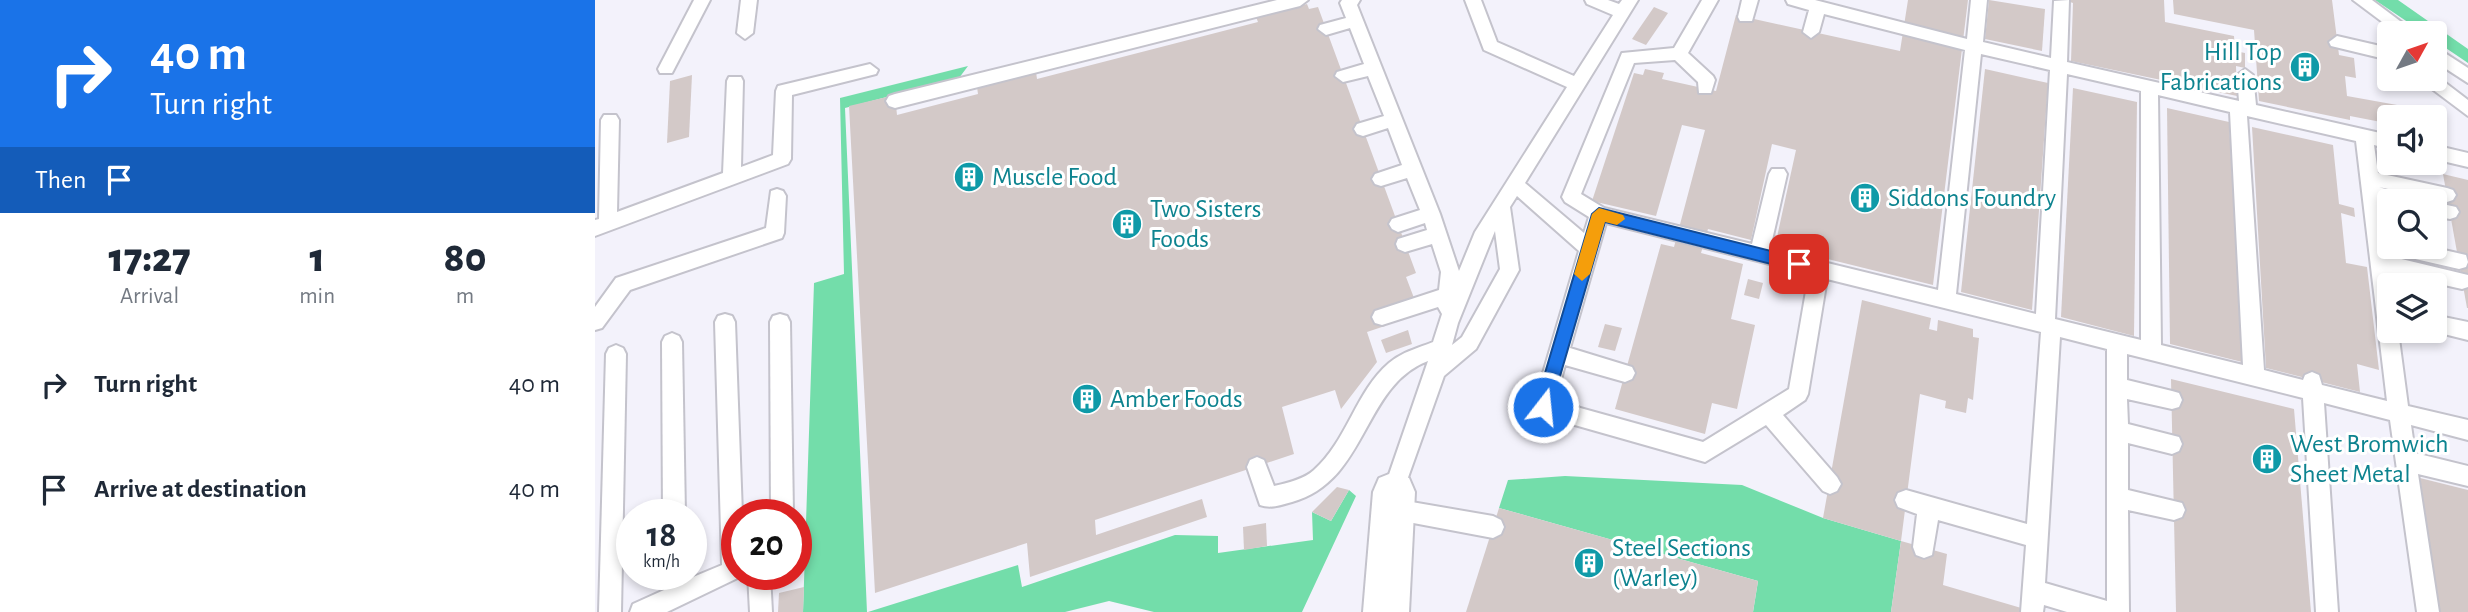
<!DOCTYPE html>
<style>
body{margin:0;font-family:"Alegreya Sans",sans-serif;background:#f2f2f3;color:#1f2937;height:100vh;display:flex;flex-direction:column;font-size:26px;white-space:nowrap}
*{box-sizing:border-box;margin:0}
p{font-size:23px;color:#747a83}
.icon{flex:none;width:38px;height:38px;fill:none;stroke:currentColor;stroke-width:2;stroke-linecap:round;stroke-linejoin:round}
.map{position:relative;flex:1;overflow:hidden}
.side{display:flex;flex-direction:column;background:#fff;width:595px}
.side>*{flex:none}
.banner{background:#1a73e8;color:#fff;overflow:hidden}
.needle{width:46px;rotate:50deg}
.tools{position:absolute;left:1782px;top:21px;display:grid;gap:14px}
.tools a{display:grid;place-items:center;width:70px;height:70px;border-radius:7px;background:#fff;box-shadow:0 4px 10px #0003;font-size:35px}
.speed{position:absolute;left:21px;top:499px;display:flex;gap:14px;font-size:35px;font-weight:700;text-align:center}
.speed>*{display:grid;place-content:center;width:91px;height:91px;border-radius:50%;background:#fff;box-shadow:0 4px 10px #0003;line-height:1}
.speed small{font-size:18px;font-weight:400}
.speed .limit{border:10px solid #d22;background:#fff;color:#111}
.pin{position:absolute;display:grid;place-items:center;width:60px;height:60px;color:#fff;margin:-30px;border-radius:14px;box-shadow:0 4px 10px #0006}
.me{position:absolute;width:77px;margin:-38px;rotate:16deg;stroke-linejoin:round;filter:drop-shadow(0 0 5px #0008)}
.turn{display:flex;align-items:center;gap:24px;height:147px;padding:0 35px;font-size:32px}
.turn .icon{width:91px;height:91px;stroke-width:2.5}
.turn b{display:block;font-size:49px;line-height:60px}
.then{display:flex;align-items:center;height:66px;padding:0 35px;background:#0003;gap:14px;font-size:26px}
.eta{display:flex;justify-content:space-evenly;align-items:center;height:119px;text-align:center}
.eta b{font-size:42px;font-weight:800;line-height:49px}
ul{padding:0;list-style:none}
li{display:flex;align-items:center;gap:21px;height:105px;padding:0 35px}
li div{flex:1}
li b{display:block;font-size:26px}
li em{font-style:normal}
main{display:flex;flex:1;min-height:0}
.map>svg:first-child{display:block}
</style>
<main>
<section class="side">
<div class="banner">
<div class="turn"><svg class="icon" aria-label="right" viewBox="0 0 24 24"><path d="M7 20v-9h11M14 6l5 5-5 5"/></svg><div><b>40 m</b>Turn right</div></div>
<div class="then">Then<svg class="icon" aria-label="arrive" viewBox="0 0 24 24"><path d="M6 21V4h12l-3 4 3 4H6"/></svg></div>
</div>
<div class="eta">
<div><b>17:27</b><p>Arrival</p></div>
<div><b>1</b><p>min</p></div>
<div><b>80</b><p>m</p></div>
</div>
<ul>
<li><svg class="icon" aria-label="right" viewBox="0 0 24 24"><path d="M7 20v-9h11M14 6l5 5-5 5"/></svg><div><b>Turn right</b></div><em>40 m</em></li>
<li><svg class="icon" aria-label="arrive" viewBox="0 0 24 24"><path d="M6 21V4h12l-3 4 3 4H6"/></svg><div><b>Arrive at destination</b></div><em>40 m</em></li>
</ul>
</section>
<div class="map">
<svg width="1873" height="612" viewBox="0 0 1873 612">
<rect width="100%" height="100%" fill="#f3f2fb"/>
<!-- green -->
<g fill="#73ddaa">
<polygon points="1780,0 1803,0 1873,49 1873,63 1839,40 1839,33 1829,33"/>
<polygon points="373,66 364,78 250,108 272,612 208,612 219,283 249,274 245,98"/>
<polygon points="970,476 1147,485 1228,518 1306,541 1296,612 1158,612 1163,581 904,508 913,480"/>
<polygon points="754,490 761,496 707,612 559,612 514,601 470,612 273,612 423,565 427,587 580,535 623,536 623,553 718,540 717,512 736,521"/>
</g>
<!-- building -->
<g fill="#d3c9c8">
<polygon points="1313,0 1373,0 1338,285 1180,246 1201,150 1177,144 1156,240 1113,229 1106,253 1148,264 1136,319 1160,325 1142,409 1117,403 1110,434 1020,409 1066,244 1079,247 1110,130 1087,125 1061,216 997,201 1039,73 1048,75 1050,69 1069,73 1067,79 1121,91 1141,15 1305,51"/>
<polygon points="1394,0 1450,9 1447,51 1390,39"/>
<polygon points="1469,0 1569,0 1570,22 1639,36 1640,51 1650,53 1650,68 1641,66 1642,96 1476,61 1478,3"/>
<polygon points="1578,0 1737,0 1744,55 1759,58 1761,78 1750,76 1752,96 1841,112 1843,125 1839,125 1839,117 1802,117 1784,114 1786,122 1755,116 1755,120 1664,101 1659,30 1579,14"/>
<polygon points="712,4 714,9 723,7 821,273 811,277 819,298 784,309 790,326 772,332 782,362 746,409 740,390 687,407 699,454 500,520 501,535 607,499 612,517 435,577 432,543 280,593 254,106 300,95 302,115 383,94 382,87 441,72 442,79 663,22 661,17"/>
<polygon points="1059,7 1073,13 1051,45 1037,39"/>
<polygon points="1390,69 1453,83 1437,310 1366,292"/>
<polygon points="97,75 94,137 72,143 75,81"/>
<polygon points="1478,88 1542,102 1539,336 1466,317"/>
<polygon points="1572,108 1634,122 1647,362 1575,344"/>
<polygon points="1657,127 1738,145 1744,204 1759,208 1760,217 1746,213 1751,263 1772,267 1784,370 1762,364 1765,392 1671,368"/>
<polygon points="1848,174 1873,180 1873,308 1872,308"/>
<polygon points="1153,279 1168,283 1164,299 1149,295"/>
<polygon points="1267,300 1336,318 1334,329 1342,331 1343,320 1378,329 1378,337 1384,338 1378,400 1373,398 1371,413 1350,408 1351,401 1325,394 1306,541 1228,518"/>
<polygon points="1010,324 1027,328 1020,351 1003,347"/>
<polygon points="813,330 817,344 791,353 786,340"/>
<polygon points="1576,379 1699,409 1716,612 1581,612"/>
<polygon points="1825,478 1873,490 1873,612 1845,612"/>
<polygon points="742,487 754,490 736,521 717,512"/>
<polygon points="904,508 1163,581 1158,612 871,612"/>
<polygon points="671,523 672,546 649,550 648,527"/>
<polygon points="1306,541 1352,554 1348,585 1440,612 1296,612"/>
<polygon points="209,587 208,612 183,612 184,593"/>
</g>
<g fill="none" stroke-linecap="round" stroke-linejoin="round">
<!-- lane casing -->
<g stroke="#c4c3cc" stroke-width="4">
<g id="lane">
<polygon points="99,0 115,0 77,73 65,73 63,69"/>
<polygon points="146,0 162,0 158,33 150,39 142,33"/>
<polygon points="682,0 713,0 705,6 300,108 294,106 291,101 294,96 300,94"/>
<path d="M747,0H765L762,5L845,214L864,271L880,232L972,87L889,50L870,0H886L902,42L979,76L1018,15L992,4L990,0H1013L1024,4L1027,0H1043L930,183L989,233L994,217L970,202L967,197L1027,53L1079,48L1107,0H1123L1093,53L1118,76L1120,80L1116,93H1104L1103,82L1080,60L1039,63L986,194L1009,208L1157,244L1174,174L1177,169H1189L1192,174L1175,249L1343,290L1370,50L1229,14L1224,32L1216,38L1208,32L1214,10L1193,4L1191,0H1220L1372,39L1376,0H1392L1388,42L1456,58L1459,1L1474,0L1472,62L1644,101L1642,75L1650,69L1658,75L1661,105L1794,135V149L1779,145L1783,173L1852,188L1858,190L1861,195L1858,200L1852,202L1784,187L1812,196L1815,201H1794V205L1787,204L1794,256L1873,275V287L1867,289L1796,273L1797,285H1794V331H1803L1813,406L1873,420V440L1816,425L1820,453L1873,466V486L1823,474L1844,612H1822L1795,420L1729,403L1743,612H1721L1708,398L1532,354V380L1577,391L1584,393L1587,400L1584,407L1577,409L1532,399L1533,424L1584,437L1587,444L1584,451L1577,454L1533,443V490L1587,503L1590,510L1587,517L1579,520L1533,510L1534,612H1472L1449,605L1448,612H1426L1431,545L1343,520L1337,555L1329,558L1321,555L1318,547L1322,514L1303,507L1300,500L1303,493L1311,490L1432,524L1446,332L1232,279L1213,394L1210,400L1188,415L1242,477L1246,484L1242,491L1235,494L1228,491L1171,425L1110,462L941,414L938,407L984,251L922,196L915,207L924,270L881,349L849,376L805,500L898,516L906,520L909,527L906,534L898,538L797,519L789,516L786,509L789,502L794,500L788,492L833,361C767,386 773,481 697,502C686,505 676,509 665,505L652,467L655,460L662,457L669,460L679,486C693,483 709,479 719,470C752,441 761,391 794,363C807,352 823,348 838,342L847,314L843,307L787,325L780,323L777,317L780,311L844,290L846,272L837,244L810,252L803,249L801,244L803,239L832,230L830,223L803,232L797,229L794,224L797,219L825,210L812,178L786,186L780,184L777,179L780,174L807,165L793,128L768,136L762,134L759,129L762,124L789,116L773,76L748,82L740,76L742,72L769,64L755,28L731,35L723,29L725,25L751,18L745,3ZM1386,54L1455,70L1441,314L1361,294ZM1472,74L1546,91V340L1460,319ZM1563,95L1635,112L1648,365L1566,345ZM1652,116L1761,141L1792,401L1727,385L1724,375L1717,372L1710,375L1708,380L1669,370ZM1011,223L1214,274L1194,389L1108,442L960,401L970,365L1030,382L1037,379L1040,373L1037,367L975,348ZM900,231L905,269L867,337L857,345L863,323ZM1465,337L1512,349V601L1450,583Z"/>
<polygon points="1147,0 1163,0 1157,21 1145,21 1143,17"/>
<polygon points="1758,0 1777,0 1821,33 1802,33"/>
<polygon points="1742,36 1794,48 1794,60 1736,46 1734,42"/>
<polygon points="1839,46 1873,68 1873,83 1839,61"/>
<polygon points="275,64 283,70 281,74 197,95 196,159 193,164 0,236 0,220 4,219 6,120 9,115 21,115 24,120 22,212 128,173 132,81 134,77 146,77 148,81 146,167 178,155 181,91 183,86"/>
<polygon points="1839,74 1873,100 1873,116 1829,83 1827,79 1839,79"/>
<polygon points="1839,145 1873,153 1873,167 1839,159"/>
<polygon points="182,189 188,191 191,196 189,233 187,238 35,290 7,328 0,330 0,307 21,278 171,228 176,191"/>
<polygon points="1839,202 1861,207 1864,212 1861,217 1855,219 1839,216"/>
<polygon points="1794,247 1836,247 1871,255 1873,262 1871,267 1864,269 1803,255 1796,253"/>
<polygon points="130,314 137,316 140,322 147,514 142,514 142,574 151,574 72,612 35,612 38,604 69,590 69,574 91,574 91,580 127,565 120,322 123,316"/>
<polygon points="185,314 192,316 195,322 198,514 176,514 175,322 178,316"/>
<polygon points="1839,315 1873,322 1873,340 1837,331 1839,331"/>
<polygon points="77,333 84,336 87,342 90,514 68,514 67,342 70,336"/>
<polygon points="21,345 28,348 31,354 26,612 4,612 11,354 14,348"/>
<polygon points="153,574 175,574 177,612 155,612"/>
</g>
</g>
<!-- street casing -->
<g stroke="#c4c3cc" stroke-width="4">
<polygon id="street" points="799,472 814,478 820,492 814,612 768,612 778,492 784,478"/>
</g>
<!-- lane -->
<use href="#lane" fill="#fff" fill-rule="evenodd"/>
<!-- street -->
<use href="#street" fill="#fff" fill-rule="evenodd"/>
</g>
<!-- route -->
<polygon fill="#1a73e8" stroke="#114b97" stroke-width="2" points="1004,208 1204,258 1212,264 1204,271 1010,222 956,407 954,413 948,415 942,413 940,407 997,214"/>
<!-- slow -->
<polygon fill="#f59e0b" points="1004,208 1028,215 1030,219 1022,225 1010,222 995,274 987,281 979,274 997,214"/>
<!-- icons -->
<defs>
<g id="building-disc" transform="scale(1.575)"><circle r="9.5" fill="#0f9aa8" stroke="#fff"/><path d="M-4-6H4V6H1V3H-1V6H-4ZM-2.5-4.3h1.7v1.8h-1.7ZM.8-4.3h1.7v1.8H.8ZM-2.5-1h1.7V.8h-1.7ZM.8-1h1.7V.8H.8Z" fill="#fff"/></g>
</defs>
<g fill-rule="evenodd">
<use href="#building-disc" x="1710" y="67"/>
<use href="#building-disc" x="374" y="177"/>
<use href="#building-disc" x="1270" y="198"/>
<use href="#building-disc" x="532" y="224"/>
<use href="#building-disc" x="492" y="399"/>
<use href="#building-disc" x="1672" y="459"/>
<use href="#building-disc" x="994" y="563"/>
</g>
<g text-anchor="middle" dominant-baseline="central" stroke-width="6" stroke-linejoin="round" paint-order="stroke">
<!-- culture labels -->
<g font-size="26" fill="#0d838f" stroke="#fff" text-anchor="start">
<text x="1687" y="52" text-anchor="end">Hill Top<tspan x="1687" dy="30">Fabrications</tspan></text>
<text x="397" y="177">Muscle Food</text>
<text x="1293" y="198">Siddons Foundry</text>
<text x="555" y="209">Two Sisters<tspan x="555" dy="30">Foods</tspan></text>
<text x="515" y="399">Amber Foods</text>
<text x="1695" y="444">West Bromwich<tspan x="1695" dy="30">Sheet Metal</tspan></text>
<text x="1017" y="548">Steel Sections<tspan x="1017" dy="30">(Warley)</tspan></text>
</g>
</g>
</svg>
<div class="tools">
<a><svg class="needle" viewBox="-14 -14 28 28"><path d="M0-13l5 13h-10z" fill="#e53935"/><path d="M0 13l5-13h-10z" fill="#747a83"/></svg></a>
<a><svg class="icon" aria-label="sound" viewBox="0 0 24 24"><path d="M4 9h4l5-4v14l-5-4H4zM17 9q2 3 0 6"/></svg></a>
<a><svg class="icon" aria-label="search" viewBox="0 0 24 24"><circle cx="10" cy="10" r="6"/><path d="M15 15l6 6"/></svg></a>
<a><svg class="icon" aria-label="layers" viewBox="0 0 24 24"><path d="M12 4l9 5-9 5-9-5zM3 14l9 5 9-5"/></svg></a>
</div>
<div class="speed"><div>18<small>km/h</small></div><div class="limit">20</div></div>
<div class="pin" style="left:1204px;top:264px;background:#d93025"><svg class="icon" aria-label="arrive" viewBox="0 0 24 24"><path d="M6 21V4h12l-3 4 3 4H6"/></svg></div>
<svg class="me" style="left:948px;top:407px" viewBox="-20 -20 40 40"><circle r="17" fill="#1a73e8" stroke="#fff" stroke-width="3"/><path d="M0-11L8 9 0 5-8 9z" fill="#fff"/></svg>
</div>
</main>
